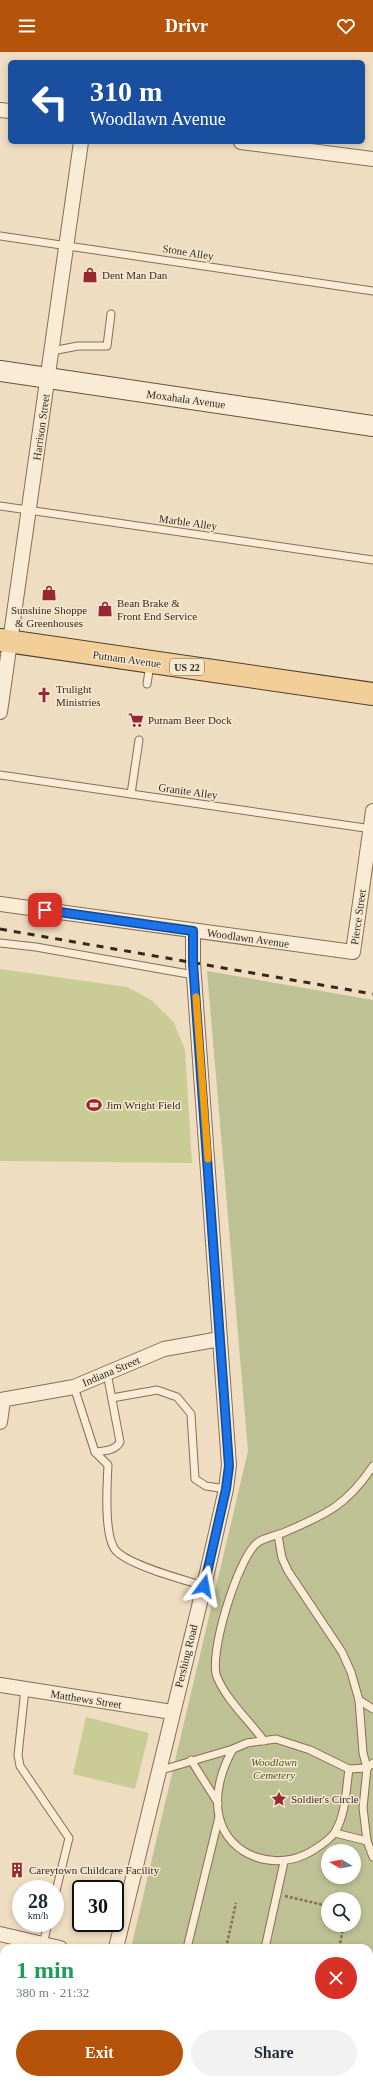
<!DOCTYPE html>
<meta charset="utf-8">
<style>
body{margin:0;font-family:"Times New Roman",serif;background:#f2f2f3;color:#1f2937;height:100vh;display:flex;flex-direction:column;font-size:15px;white-space:nowrap}
*{box-sizing:border-box;margin:0}
p{font-size:13px;color:#747a83}
.icon{flex:none;width:22px;height:22px;fill:none;stroke:currentColor;stroke-width:2;stroke-linecap:round;stroke-linejoin:round}
.map{position:relative;flex:1;overflow:hidden}
.panel{position:absolute;left:0px;top:1892px;width:373px;height:140px;display:flex;flex-direction:column;background:#fff;border-radius:12px 12px 0 0;box-shadow:0 2px 6px #0003}
.panel>*{flex:none}
.top-card{position:absolute;left:8px;top:8px;width:357px;height:84px;border-radius:6px;box-shadow:0 2px 6px #0003;background:#1a4fa0;color:#fff;overflow:hidden}
.needle{width:26px;rotate:280deg}
.buttons{position:absolute;left:321px;top:1792px;display:grid;gap:8px}
.buttons a{display:grid;place-items:center;width:40px;height:40px;border-radius:50%;background:#fff;box-shadow:0 2px 6px #0003;font-size:20px}
.speed{position:absolute;left:12px;top:1828px;display:flex;gap:8px;font-size:20px;font-weight:700;text-align:center}
.speed>*{display:grid;place-content:center;width:52px;height:52px;border-radius:50%;background:#fff;box-shadow:0 2px 6px #0003;line-height:1}
.speed small{font-size:10px;font-weight:400}
.speed .limit{border:2px solid #111;border-radius:6px;background:#fff;color:#111}
.pin{position:absolute;display:grid;place-items:center;width:34px;height:34px;color:#fff;margin:-17px;border-radius:8px;box-shadow:0 2px 6px #0006}
.me{position:absolute;width:44px;margin:-22px;rotate:13deg;stroke-linejoin:round;filter:drop-shadow(0 0 3px #0008)}
.turn{display:flex;align-items:center;gap:14px;height:84px;padding:0 16px;font-size:18px}
.turn .icon{width:52px;height:52px;stroke-width:2.5}
.turn b{display:block;font-size:28px;line-height:34px}
.round{display:grid;place-items:center;flex:none;width:42px;height:42px;border-radius:21px;background:#f2f2f3}
.summary{display:flex;align-items:center;justify-content:space-between;height:68px;padding:0 16px}
h1{font-size:24px;font-weight:700;line-height:30px;color:#1e9e55}
.button{display:flex;gap:8px;margin-top:auto;padding:8px 16px}
.button a{flex:1;height:46px;border-radius:24px;background:#b45309;color:#fff;font-size:16px;font-weight:700;line-height:46px;text-align:center}
.button a+a{background:#f2f2f3;color:#1f2937}
header{display:flex;justify-content:space-between;align-items:center;height:52px;padding:0 16px;background:#b45309;color:#fff;font-size:18px;font-weight:700}
.map>svg:first-child{display:block}
</style>
<header><svg class="icon" aria-label="menu" viewBox="0 0 24 24"><path d="M4 6h16M4 12h16M4 18h16"/></svg>Drivr<svg class="icon" aria-label="heart" viewBox="0 0 24 24"><path d="M12 20l-8-8c-3-5 5-10 8-4 3-6 11-1 8 4z"/></svg></header>
<div class="map">
<svg width="373" height="2032" viewBox="0 0 373 2032">
<rect width="100%" height="100%" fill="#eeddc1"/>
<!-- green -->
<g fill="#c9cc95">
<polygon points="0,917 127,935 151,948 173,969 185,997 192,1111 0,1109"/>
<polygon points="86,1665 149,1681 135,1737 73,1722"/>
</g>
<!-- cemetery -->
<path fill="#bec194" fill-rule="evenodd" d="M207,919L373,948V2032H232L214,2028H369V1896H131L248,1399ZM328,1799H354V1825H328ZM328,1847H354V1873H328Z"/>
<g fill="none" stroke-linecap="round" stroke-linejoin="round">
<!-- lane casing -->
<g stroke="#876e58" stroke-width="9">
<g id="lane">
<polyline points="0,184 373,239"/>
<polyline points="52,299 78,294 107,294 111,262"/>
<polyline points="0,454 373,508"/>
<polyline points="147,632 150,612"/>
<polyline points="0,723 372,777"/>
<polyline points="131,742 139,688"/>
<polyline points="0,891 36,895 194,923"/>
<path d="M74,1335L95,1400L108,1413C107,1432 104,1480 114,1496C123,1512 185,1528 204,1534"/>
<polyline points="112,1346 157,1338 177,1345 191,1362 195,1427 206,1434 226,1437"/>
<path d="M95,1400C104,1399 115,1399 120,1390L107,1321"/>
<polyline points="278,1483 282,1506 288,1519 342,1600 351,1620 359,1648 363,1701 367,1716 363,1756 367,1789"/>
<polyline points="25,1637 18,1703 20,1714 69,1786 55,1843"/>
<polyline points="359,1648 373,1657"/>
<path d="M276,1687L310,1698L349,1717C346,1737 346,1762 335,1780C330,1788 320,1794 312,1799C278,1820 228,1806 219,1764C214,1742 222,1716 233,1697L247,1691Z"/>
<path d="M264,1689C249,1668 227,1649 217,1625C208,1603 238,1506 257,1491C265,1485 276,1484 285,1480C327,1462 347,1453 373,1414"/>
<polyline points="191,1708 218,1751"/>
<polyline points="349,1717 367,1716 373,1711"/>
<polyline points="158,1719 233,1697"/>
<polyline points="335,1781 367,1789 373,1805"/>
<polyline points="43,1892 48,1871"/>
<polyline points="187,1896 219,1765"/>
<polyline points="265,1896 284,1810"/>
<polyline points="0,2000 4,2000"/>
<polyline points="369,2001 373,1989"/>
<polyline points="149,2028 167,2032"/>
<polyline points="316,2028 334,2032"/>
<polyline points="367,2028 368,2032"/>
</g>
</g>
<!-- street casing -->
<g stroke="#876e58" stroke-width="16">
<g id="street">
<polyline points="0,58 10,59"/>
<polyline points="241,90 373,107"/>
<polyline points="0,660 81,90"/>
<polyline points="0,852 353,900 373,759"/>
<polyline points="0,1348 74,1335 164,1297 220,1287"/>
<polyline points="0,1370 3,1348"/>
<polyline points="0,1633 172,1660"/>
<polyline points="0,1882 60,1896"/>
<polyline points="116,1896 204,1534 226,1437 229,1413 193,911 193,879"/>
<polyline points="84,2032 85,2028"/>
</g>
</g>
<!-- secondary casing -->
<g stroke="#694f3c" stroke-width="22">
<polyline id="secondary" points="0,319 373,374"/>
</g>
<!-- primary casing -->
<g stroke="#553d2d" stroke-width="24">
<polyline id="primary" points="0,588 373,642"/>
</g>
<!-- path -->
<g stroke="#876e58" stroke-width="2.5" stroke-dasharray="3 2" stroke-linecap="butt">
<polyline points="285,1844 328,1854"/>
<polyline points="226,1896 236,1851"/>
<polyline points="339,1896 344,1873"/>
</g>
<!-- lane -->
<use href="#lane" stroke="#f9ebd4" stroke-width="7"/>
<!-- street -->
<use href="#street" stroke="#f9ebd4" stroke-width="14"/>
<!-- secondary -->
<use href="#secondary" stroke="#f9ebd4" stroke-width="20"/>
<!-- primary -->
<use href="#primary" stroke="#f2cf98" stroke-width="22"/>
<!-- rail -->
<polyline stroke="#37281d" stroke-width="3" stroke-dasharray="7 7" stroke-linecap="butt" points="0,877 373,942"/>
</g>
<g fill="none" stroke-linecap="round" stroke-linejoin="round">
<!-- route casing -->
<g stroke="#114b97" stroke-width="10">
<polyline id="route" points="45,858 193,879 193,911 229,1414 226,1437 204,1534"/>
</g>
<!-- route -->
<use href="#route" stroke="#1a73e8" stroke-width="7"/>
<!-- slow -->
<polyline stroke="#f59e0b" stroke-width="7" points="196,945 208,1107"/>
</g>
<!-- icons -->
<defs>
<g id="shop-bare" transform="scale(1.2)"><path d="M-5-2.5h2.3a2.7 3.5 0 0 1 5.4 0H5L5.5 6h-11ZM-1.5-2.5h3a1.5 2.3 0 0 0-3 0Z" fill="#972831" stroke="#f5e8d0" stroke-width="2.5" paint-order="stroke"/></g>
<g id="church-bare" transform="scale(1.2)"><path d="M-1.2-6h2.4v3.5h3.3v2.4h-3.3V6h-2.4V-.1h-3.3v-2.4h3.3Z" fill="#972831" stroke="#f5e8d0" stroke-width="2.5" paint-order="stroke"/></g>
<g id="supermarket-bare" transform="scale(1.2)"><path d="M-6-5.5h2.5l.6 2H6L4.5 2H-2.5L-4.4-4H-6ZM-1.5 3.2a1.3 1.3 0 1 0 .1 0ZM3 3.2a1.3 1.3 0 1 0 .1 0Z" fill="#972831" stroke="#f5e8d0" stroke-width="2.5" paint-order="stroke"/></g>
<g id="stadium-bare" transform="scale(1.2)"><path d="M0-5a6.5 5 0 1 0 0 10a6.5 5 0 1 0 0-10ZM-3.5-1.8h7v3.6h-7Z" fill="#972831" stroke="#f5e8d0" stroke-width="2.5" paint-order="stroke"/></g>
<g id="sight-bare" transform="scale(1.2)"><path d="M0-6L1.8-2.2L6-1.7L2.9 1.2L3.7 5.4L0 3.3L-3.7 5.4L-2.9 1.2L-6-1.7L-1.8-2.2Z" fill="#972831" stroke="#f5e8d0" stroke-width="2.5" paint-order="stroke"/></g>
<g id="building-bare" transform="scale(1.2)"><path d="M-4-6H4V6H1V3H-1V6H-4ZM-2.5-4.3h1.7v1.8h-1.7ZM.8-4.3h1.7v1.8H.8ZM-2.5-1h1.7V.8h-1.7ZM.8-1h1.7V.8H.8Z" fill="#972831" stroke="#f5e8d0" stroke-width="2.5" paint-order="stroke"/></g>
</defs>
<g fill-rule="evenodd">
<use href="#shop-bare" x="90" y="223"/>
<use href="#shop-bare" x="49" y="541"/>
<use href="#shop-bare" x="105" y="557"/>
<use href="#church-bare" x="44" y="643"/>
<use href="#supermarket-bare" x="136" y="668"/>
<use href="#stadium-bare" x="94" y="1053"/>
<use href="#sight-bare" x="279" y="1747"/>
<use href="#building-bare" x="17" y="1818"/>
</g>
<g text-anchor="middle" dominant-baseline="central" stroke-width="3" stroke-linejoin="round" paint-order="stroke">
<!-- shield labels -->
<rect fill="#f5e8d0" stroke="#706253" stroke-width="1" x="170" y="607" width="34" height="16" rx="3"/>
<g font-size="10" font-weight="bold" fill="#37281d">
<text x="187" y="615">US 22</text>
</g>
<!-- street labels -->
<g font-size="11" fill="#37281d" stroke="#f5e8d0">
<text transform="translate(188 200) rotate(9)">Stone Alley</text>
<text transform="translate(186 347) rotate(8)">Moxahala Avenue</text>
<text transform="translate(41 375) rotate(-82)">Harrison Street</text>
<text transform="translate(188 470) rotate(8)">Marble Alley</text>
<text transform="translate(127 607) rotate(8)">Putnam Avenue</text>
<text transform="translate(188 739) rotate(8)">Granite Alley</text>
<text transform="translate(358 865) rotate(-82)">Pierce Street</text>
<text transform="translate(248 886) rotate(8)">Woodlawn Avenue</text>
<text transform="translate(111 1319) rotate(-23)">Indiana Street</text>
<text transform="translate(186 1604) rotate(-76)">Pershing Road</text>
<text transform="translate(86 1647) rotate(9)">Matthews Street</text>
</g>
<!-- poi labels -->
<g font-size="11" fill="#37281d" stroke="#f5e8d0" text-anchor="start">
<text x="102" y="223">Dent Man Dan</text>
<text x="117" y="551">Bean Brake &amp;<tspan x="117" dy="13">Front End Service</tspan></text>
<text x="49" y="558" text-anchor="middle">Sunshine Shoppe<tspan x="49" dy="13">&amp; Greenhouses</tspan></text>
<text x="56" y="637">Trulight<tspan x="56" dy="13">Ministries</tspan></text>
<text x="148" y="668">Putnam Beer Dock</text>
<text x="106" y="1053">Jim Wright Field</text>
<text x="291" y="1747">Soldier's Circle</text>
<text x="29" y="1818">Careytown Childcare Facility</text>
</g>
<!-- park labels -->
<g font-size="11" font-style="italic" fill="#4b5323" stroke="#f5e8d0">
<text x="274" y="1710">Woodlawn<tspan x="274" dy="13">Cemetery</tspan></text>
</g>
</g>
</svg>
<div class="buttons">
<a><svg class="needle" viewBox="-14 -14 28 28"><path d="M0-13l5 13h-10z" fill="#e53935"/><path d="M0 13l5-13h-10z" fill="#747a83"/></svg></a>
<a><svg class="icon" aria-label="search" viewBox="0 0 24 24"><circle cx="10" cy="10" r="6"/><path d="M15 15l6 6"/></svg></a>
</div>
<div class="speed"><div>28<small>km/h</small></div><div class="limit">30</div></div>
<div class="pin" style="left:45px;top:858px;background:#d93025"><svg class="icon" aria-label="arrive" viewBox="0 0 24 24"><path d="M6 21V4h12l-3 4 3 4H6"/></svg></div>
<svg class="me" style="left:204px;top:1534px" viewBox="-20 -20 40 40"><path d="M0-17L14 15 0 8-14 15z" fill="#1a73e8" stroke="#fff" stroke-width="4"/></svg>
<div class="top-card">
<div class="turn"><svg class="icon" aria-label="left" viewBox="0 0 24 24"><path d="M17 20v-9H6M10 6l-5 5 5 5"/></svg><div><b>310 m</b>Woodlawn Avenue</div></div>
</div>
<section class="panel">
<div class="summary"><div><h1>1 min</h1><p>380 m · 21:32</p></div><a class="round" style="background:#d93025;color:#fff"><svg class="icon" aria-label="close" viewBox="0 0 24 24"><path d="M6 6l12 12M18 6L6 18"/></svg></a></div>
<div class="button"><a>Exit</a><a>Share</a></div>
</section>
</div>
